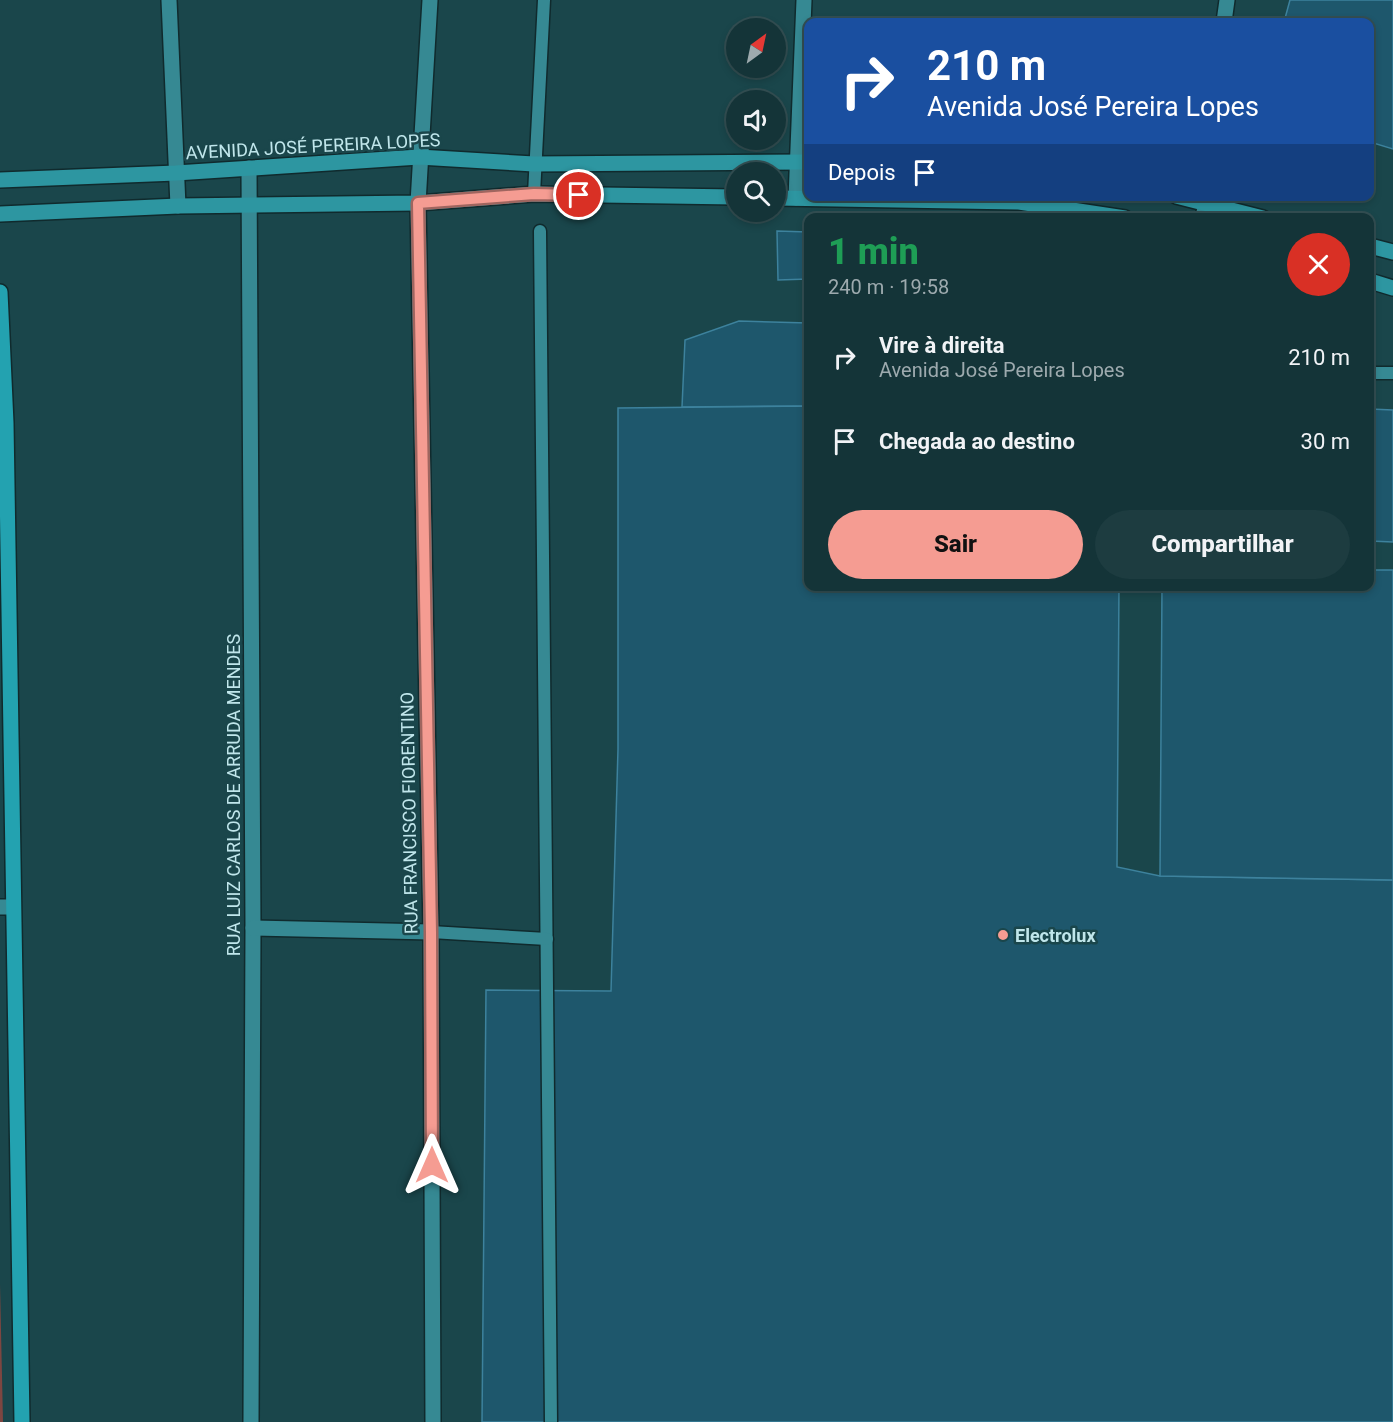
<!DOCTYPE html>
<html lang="pt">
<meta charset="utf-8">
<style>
body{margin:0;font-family:Roboto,sans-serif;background:#1d3c40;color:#f1f3f6;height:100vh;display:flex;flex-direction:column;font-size:22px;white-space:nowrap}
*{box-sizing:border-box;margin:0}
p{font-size:20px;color:#9daaae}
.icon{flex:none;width:33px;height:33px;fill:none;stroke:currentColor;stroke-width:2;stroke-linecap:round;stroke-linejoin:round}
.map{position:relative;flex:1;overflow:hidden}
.details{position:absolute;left:804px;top:213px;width:570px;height:378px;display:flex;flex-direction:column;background:#143438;border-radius:12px;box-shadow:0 3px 9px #0003,0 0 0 2px #334f53}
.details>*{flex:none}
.top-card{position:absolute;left:804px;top:18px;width:570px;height:183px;border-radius:12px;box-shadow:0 3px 9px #0003,0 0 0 2px #334f53;background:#1a4fa0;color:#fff;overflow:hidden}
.needle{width:39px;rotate:33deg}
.buttons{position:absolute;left:726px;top:18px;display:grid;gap:12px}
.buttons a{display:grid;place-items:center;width:60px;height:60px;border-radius:50%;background:#143438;box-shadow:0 3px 9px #0003,0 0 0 2px #334f53;font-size:30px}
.pin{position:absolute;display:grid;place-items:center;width:51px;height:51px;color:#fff;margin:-26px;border:3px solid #fff;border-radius:50%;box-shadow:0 2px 6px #0007}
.me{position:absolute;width:66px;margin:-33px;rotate:0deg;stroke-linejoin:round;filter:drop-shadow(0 0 4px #0008)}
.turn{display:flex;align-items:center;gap:21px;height:126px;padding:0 24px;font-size:27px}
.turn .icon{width:78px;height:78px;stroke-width:2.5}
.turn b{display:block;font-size:42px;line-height:51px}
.then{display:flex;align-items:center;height:57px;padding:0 24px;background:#0003;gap:12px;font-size:22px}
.round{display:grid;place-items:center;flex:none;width:63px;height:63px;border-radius:32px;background:#1d3c40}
.head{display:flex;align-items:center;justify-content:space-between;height:102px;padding:0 24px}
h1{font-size:36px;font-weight:800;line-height:45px;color:#1e9e55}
.cta{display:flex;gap:12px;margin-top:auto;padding:12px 24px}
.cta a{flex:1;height:69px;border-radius:36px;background:#f59c92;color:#111;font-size:24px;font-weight:800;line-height:69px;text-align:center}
.cta a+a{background:#1d3c40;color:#f1f3f6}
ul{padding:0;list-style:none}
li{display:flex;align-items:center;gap:18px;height:84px;padding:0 24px}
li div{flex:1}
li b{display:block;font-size:22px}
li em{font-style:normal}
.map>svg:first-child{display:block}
</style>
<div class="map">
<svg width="1393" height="1422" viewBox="0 0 1393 1422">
<rect width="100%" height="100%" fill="#1a464b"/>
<!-- green -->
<polygon fill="#7d4641" points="0,1284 3,1422 0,1422"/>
<!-- building -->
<g fill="#1e576c" stroke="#3d829d" stroke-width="1.5">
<polygon points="1290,0 1393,0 1393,149 1370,142 1370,22 1284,22"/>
<polygon points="777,231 808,232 808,279 778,280"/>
<polygon points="739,321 808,323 808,406 682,407 685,340"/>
<polygon points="808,406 808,586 1119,586 1117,867 1160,876 1393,880 1393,1422 482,1422 486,990 611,991 618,749 618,408"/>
<polygon points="1370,409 1393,410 1393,542 1370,541"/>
<polygon points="1370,570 1393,570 1393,880 1160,876 1162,586 1370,586"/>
</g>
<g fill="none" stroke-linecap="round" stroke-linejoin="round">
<!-- lane casing -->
<g stroke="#102a2d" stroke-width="15">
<g id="lane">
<polyline points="534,194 544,0"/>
<polyline points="540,231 551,1422"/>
<polyline points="1370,373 1393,373"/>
<polyline points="431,932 547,939"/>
</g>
</g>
<!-- street casing -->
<g stroke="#102a2d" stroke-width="18">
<g id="street">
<polyline points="169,0 178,206"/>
<polyline points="430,0 418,203 431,932 433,1422"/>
<polyline points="1224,22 1227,0"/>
<polyline points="249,168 253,928 251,1422"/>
<polyline points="796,198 804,0"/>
<polyline points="1203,218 1207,196"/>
<polyline points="0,907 13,907"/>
<polyline points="253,928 431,932"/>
</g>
</g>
<!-- secondary casing -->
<g stroke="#102a2d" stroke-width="18">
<g id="secondary">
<polyline points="0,180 176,173 419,157 534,164 808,162"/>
<polyline points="1176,196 1263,218"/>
<polyline points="776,198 1019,202 1125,218"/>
<polyline points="0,214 178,206 418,203 534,194 736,197"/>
<polyline points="1370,246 1393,252"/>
<polyline points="1370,281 1393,288"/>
</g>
</g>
<!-- primary casing -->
<g stroke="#102a2d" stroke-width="18">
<polyline id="primary" points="0,292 6,423 22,1422"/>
</g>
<!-- lane -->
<use href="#lane" stroke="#368993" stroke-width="12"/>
<!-- street -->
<use href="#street" stroke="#368993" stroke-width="15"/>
<!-- secondary -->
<use href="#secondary" stroke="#2d96a1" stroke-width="15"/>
<!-- primary -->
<use href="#primary" stroke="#23a2b0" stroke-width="15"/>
</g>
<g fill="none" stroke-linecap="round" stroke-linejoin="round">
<!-- route casing -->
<g stroke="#9f655f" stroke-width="15">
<polyline id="route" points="432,1165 431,932 418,203 534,194 579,195"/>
</g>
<!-- route -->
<use href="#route" stroke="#f59c92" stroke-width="10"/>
</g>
<!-- markers -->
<circle fill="#f59c92" stroke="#1a464b" stroke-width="2" cx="1003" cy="935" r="6"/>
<g text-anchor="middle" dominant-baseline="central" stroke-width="5" stroke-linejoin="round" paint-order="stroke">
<!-- street labels -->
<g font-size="18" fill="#c0e6eb" stroke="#1a464b">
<text transform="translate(313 146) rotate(-3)">AVENIDA JOSÉ PEREIRA LOPES</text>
<text transform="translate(233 795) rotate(-90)">RUA LUIZ CARLOS DE ARRUDA MENDES</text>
<text transform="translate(409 813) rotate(-91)">RUA FRANCISCO FIORENTINO</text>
</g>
<!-- poi labels -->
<g font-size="18" font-weight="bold" fill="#c0e6eb" stroke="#1a464b" text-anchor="start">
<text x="1015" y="935">Electrolux</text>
</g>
</g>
</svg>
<div class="buttons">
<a><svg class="needle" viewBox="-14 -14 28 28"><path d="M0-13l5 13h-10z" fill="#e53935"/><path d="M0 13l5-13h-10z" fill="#9daaae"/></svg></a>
<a><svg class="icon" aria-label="sound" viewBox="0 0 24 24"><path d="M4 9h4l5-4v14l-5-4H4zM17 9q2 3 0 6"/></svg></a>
<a><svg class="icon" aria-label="search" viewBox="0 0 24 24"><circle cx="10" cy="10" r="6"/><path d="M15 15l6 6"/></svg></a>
</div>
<div class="pin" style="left:579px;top:195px;background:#d93025"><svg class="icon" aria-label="arrive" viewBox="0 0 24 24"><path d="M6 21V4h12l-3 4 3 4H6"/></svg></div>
<svg class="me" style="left:432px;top:1165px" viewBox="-20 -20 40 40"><path d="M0-17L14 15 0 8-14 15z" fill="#f59c92" stroke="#fff" stroke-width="4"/></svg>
<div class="top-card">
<div class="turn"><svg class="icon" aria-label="right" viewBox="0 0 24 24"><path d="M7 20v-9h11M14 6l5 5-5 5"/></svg><div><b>210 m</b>Avenida José Pereira Lopes</div></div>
<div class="then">Depois<svg class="icon" aria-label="arrive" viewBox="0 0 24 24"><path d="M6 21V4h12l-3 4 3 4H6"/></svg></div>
</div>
<section class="details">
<div class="head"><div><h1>1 min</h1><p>240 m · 19:58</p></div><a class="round" style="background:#d93025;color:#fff"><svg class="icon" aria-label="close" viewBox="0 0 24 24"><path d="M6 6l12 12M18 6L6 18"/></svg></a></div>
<ul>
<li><svg class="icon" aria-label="right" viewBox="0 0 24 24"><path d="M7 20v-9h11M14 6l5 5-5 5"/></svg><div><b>Vire à direita</b><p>Avenida José Pereira Lopes</p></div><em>210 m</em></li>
<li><svg class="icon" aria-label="arrive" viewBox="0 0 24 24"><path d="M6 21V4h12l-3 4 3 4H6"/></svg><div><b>Chegada ao destino</b></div><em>30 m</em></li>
</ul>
<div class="cta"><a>Sair</a><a>Compartilhar</a></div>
</section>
</div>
